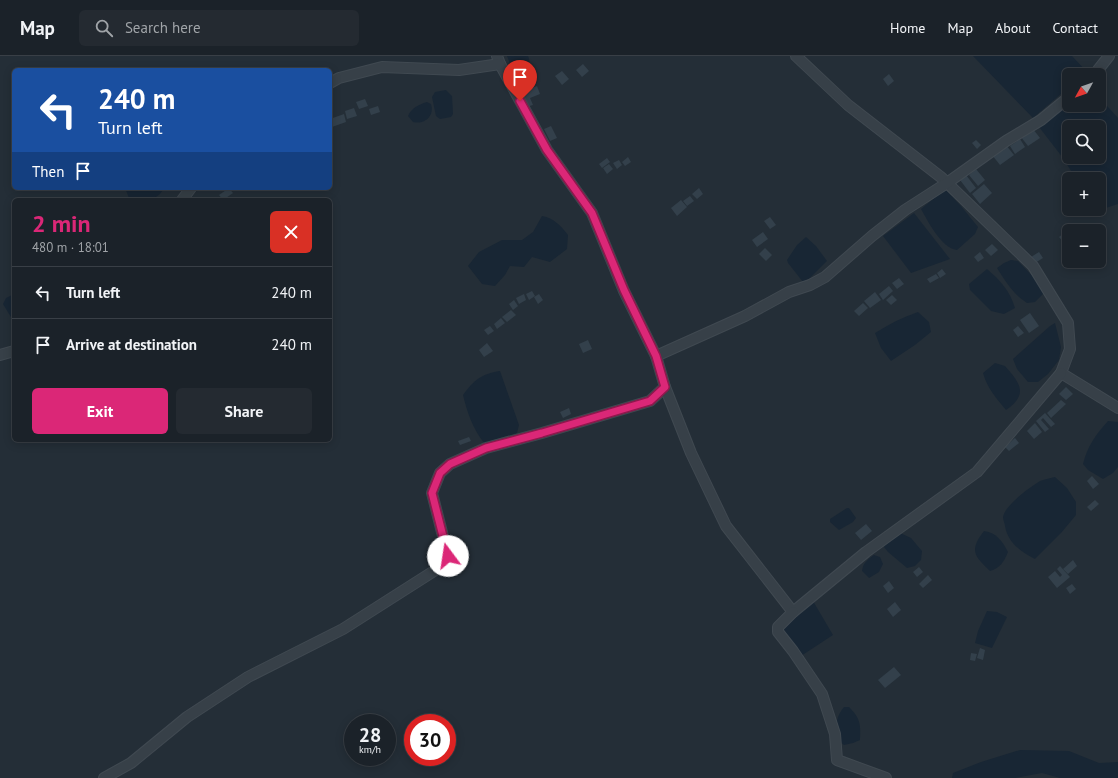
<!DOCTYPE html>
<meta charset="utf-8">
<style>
body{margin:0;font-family:"PT Sans",sans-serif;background:#242a31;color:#f1f3f6;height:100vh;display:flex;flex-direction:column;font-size:15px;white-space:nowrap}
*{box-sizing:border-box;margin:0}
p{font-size:13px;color:#a0a4a8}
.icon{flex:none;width:22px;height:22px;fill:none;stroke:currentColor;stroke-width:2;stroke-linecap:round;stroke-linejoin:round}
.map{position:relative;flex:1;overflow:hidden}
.panel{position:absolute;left:12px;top:142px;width:320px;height:244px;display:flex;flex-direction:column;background:#1b2229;border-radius:6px;box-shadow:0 2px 10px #0003,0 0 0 1px #393f46}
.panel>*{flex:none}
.banner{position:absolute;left:12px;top:12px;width:320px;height:122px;border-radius:6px;box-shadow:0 2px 10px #0003,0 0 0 1px #393f46;background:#1a4fa0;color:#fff;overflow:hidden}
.needle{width:26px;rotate:230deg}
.tools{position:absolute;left:1062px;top:12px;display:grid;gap:8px}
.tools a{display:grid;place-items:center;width:44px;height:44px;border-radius:6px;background:#1b2229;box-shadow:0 2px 10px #0003,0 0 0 1px #393f46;font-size:20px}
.speed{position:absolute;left:344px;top:658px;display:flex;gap:8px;font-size:20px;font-weight:700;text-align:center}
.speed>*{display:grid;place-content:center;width:52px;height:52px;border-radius:50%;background:#1b2229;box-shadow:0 2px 10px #0003,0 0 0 1px #393f46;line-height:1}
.speed small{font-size:10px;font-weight:400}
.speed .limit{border:6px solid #d22;background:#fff;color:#111}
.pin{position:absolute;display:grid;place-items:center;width:34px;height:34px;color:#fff;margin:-41px -17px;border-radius:50% 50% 50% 0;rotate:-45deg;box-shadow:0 0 4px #0007}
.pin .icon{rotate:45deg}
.me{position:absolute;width:44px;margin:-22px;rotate:346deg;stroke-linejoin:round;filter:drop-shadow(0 0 3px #0008)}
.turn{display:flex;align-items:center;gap:14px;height:84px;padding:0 20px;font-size:18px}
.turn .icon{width:52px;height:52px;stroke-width:2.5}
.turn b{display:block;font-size:28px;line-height:34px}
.then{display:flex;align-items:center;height:38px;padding:0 20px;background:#0003;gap:8px;font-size:15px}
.round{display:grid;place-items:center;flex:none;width:42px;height:42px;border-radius:6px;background:#242a31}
.overview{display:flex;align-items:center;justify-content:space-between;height:68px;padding:0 20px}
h1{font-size:24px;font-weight:600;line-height:30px;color:#db2777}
.cta{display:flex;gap:8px;margin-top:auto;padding:8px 20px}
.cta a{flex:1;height:46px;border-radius:6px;background:#db2777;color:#fff;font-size:16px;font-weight:600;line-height:46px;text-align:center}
.cta a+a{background:#242a31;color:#f1f3f6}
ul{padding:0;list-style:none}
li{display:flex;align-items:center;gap:12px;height:52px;padding:0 20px;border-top:1px solid #393f46}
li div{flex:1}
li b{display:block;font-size:15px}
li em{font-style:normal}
header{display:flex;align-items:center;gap:24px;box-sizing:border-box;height:56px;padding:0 20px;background:#1b2229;border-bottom:1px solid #393f46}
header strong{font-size:19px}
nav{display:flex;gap:22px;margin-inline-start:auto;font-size:14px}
.search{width:280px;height:36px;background:#242a31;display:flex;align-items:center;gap:10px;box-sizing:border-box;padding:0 14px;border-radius:6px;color:#a0a4a8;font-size:15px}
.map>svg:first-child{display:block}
</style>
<header>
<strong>Map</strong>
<div class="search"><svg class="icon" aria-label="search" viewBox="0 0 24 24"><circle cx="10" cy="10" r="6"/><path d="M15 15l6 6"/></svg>Search here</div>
<nav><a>Home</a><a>Map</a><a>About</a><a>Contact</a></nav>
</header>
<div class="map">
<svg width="1118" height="722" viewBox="0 0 1118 722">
<rect width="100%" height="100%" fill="#242e37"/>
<!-- water -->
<g fill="#182634" fill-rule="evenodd">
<path d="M507,0H528C532,9 528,19 517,18L513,15Z"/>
<polygon points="973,0 1072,0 1087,16 1083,19 1069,19 1069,31 1033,62"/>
<polygon points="446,34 452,40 453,58 451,61 440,63 436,60 432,41 435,36"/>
<path d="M1099,41L1118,62V148L1103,153H1099V123H1076L1063,102L1039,71L1069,43V49H1099ZM1069,71H1099V101H1069Z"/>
<path d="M427,46L431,48C435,60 424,69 413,66L408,60C411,52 420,48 427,46Z"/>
<polygon points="125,132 164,132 164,133 159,139 151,144 132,144 129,142"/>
<path d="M946,134L961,150L978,171L975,178L957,194C941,192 928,165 921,153L938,139Z"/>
<polygon points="914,157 950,203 911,217 883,180"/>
<path d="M542,160C554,162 561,170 568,179L567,193L550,206L532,201L524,211L510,210L505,219L495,230L482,228L468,210L479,196L502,184H522L533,176Z"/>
<polygon points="806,181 816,190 827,205 809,223 803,226 788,207 787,204 797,189"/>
<path d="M1011,204L1018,205L1041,229L1045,236L1035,246L1027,247C1013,238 1006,226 997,212L1004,207Z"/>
<path d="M987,213C1000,224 1010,235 1015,252L1004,258L991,255L970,234L969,228Z"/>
<polygon points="14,238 14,266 3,248 6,242"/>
<path d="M918,256L929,266L931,276L915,289L891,305L881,292L875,277C889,268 903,261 918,256Z"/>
<polygon points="1055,267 1061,291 1059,304 1048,318 1038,326 1028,326 1017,313 1013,303 1050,270"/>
<path d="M995,307L1005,310C1020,327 1029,338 1006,354C997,343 987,332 983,317Z"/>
<path d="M500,315L519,369L517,377L484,387C473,373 467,356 463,339C474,324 481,318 500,315Z"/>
<path d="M1108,365L1118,366V411L1113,417L1103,423L1088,414L1083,408C1087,391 1096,378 1108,365Z"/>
<path d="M1055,421L1067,432L1076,446V459L1061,477L1035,503C1021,496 1008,487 1005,470C1005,468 1003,464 1003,461C1005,449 1030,431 1040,425C1045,423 1051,422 1055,421Z"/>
<polygon points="847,452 849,452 856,462 853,466 839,474 830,466 830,463"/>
<path d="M984,475C997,477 1002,485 1008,496C1004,506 1000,512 990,515C974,500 969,494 984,475Z"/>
<polygon points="898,476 911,482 922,495 921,504 915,510 907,512 888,496 884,491"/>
<path d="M874,499L880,501L883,508L879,516L869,522L862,515C863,507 867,504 874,499Z"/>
<polygon points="813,545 833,579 801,600 779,573"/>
<polygon points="987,555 997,556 1007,561 992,592 975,587 978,575"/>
<path d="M844,651H849C860,662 861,668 860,684L853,687L844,689L839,685C836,670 834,664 844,651Z"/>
<polygon points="1020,694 1069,695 1099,707 1118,706 1118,722 1060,722 1042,717 1015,722 952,722 953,717 981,706"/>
</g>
<!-- building -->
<g fill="#33404b">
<polygon points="583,8 589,15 582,21 576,14"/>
<polygon points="562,15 569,23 562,29 555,20"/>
<polygon points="889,18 894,25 888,30 883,23"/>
<polygon points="537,30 540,38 530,42 533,49 526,51 521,36"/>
<polygon points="365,43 368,50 359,53 356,46"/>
<polygon points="378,50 380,56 371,59 369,53"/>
<polygon points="354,52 357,60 347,63 345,55"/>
<polygon points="344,58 346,66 332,71 330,63"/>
<polygon points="551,70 557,82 550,85 544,73"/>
<polygon points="1033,73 1040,82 1028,90 1021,81"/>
<polygon points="1020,83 1025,91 1015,98 1010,90"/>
<polygon points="976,84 981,89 977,93 972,87"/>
<polygon points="1006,89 1014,99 1000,109 992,99"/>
<polygon points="628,101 631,106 625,110 622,106"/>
<polygon points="607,102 610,106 602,112 599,108"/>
<polygon points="619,104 622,109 617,113 613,107"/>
<polygon points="609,108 613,113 607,118 603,112"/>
<polygon points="976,113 985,124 978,130 969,119"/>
<polygon points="966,119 976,132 970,137 960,124"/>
<polygon points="984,128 992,137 980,148 972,138"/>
<polygon points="229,132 233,137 223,144 219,139"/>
<polygon points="699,132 703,138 697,143 692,138"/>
<polygon points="690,140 694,145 687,150 683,145"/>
<polygon points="681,144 687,151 677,160 671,152"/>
<polygon points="1074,153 1086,153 1088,156 1078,160"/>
<polygon points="770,161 776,169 770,173 764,165"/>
<polygon points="1071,171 1074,175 1069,175 1069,183 1064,187 1059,181"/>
<polygon points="763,176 768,183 757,191 752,184"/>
<polygon points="992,188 998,194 991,200 985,194"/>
<polygon points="765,192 772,199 766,205 759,198"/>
<polygon points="980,196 984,202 978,206 974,201"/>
<polygon points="1039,196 1043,202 1035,207 1031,201"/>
<polygon points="942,213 946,218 940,222 937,217"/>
<polygon points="936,218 939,222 930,227 927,223"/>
<polygon points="899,222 904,228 897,233 892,227"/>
<polygon points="889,230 893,235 883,244 879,238"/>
<polygon points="532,235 535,240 529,244 526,238"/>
<polygon points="875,236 881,244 870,252 864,245"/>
<polygon points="524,238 526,244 519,248 516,242"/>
<polygon points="539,238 543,244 538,248 534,241"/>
<polygon points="892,239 897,244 891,249 886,244"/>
<polygon points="514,244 518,250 513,254 509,248"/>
<polygon points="863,247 868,252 859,260 854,255"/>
<polygon points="511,254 516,259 507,266 502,261"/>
<polygon points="1030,257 1039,270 1029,277 1020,264"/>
<polygon points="501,262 505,267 497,273 494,268"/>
<polygon points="490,270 494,275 488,279 484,274"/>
<polygon points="1018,270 1024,277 1018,281 1013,274"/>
<polygon points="588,284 592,293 583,297 579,288"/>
<polygon points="487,287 493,295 484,301 479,294"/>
<polygon points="1066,331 1073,338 1066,344 1059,338"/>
<polygon points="1061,344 1066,348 1051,362 1047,357"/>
<polygon points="569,352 571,358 563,362 560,356"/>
<polygon points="1045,357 1055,368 1051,371 1043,362 1041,364 1049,373 1045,376 1036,365"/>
<polygon points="1035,367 1042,376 1034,383 1027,375"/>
<polygon points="469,381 471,385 460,389 458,385"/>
<polygon points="1015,382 1019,387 1009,395 1005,391"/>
<polygon points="1092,420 1099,428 1093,433 1087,425"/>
<polygon points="1095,444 1099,448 1091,455 1087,451"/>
<polygon points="866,468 872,475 861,484 855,477"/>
<polygon points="1073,504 1077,510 1068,518 1063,513"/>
<polygon points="1060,510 1070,521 1057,532 1048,521 1055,515 1060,521 1062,519 1057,513"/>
<polygon points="919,511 923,516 917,521 913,516"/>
<polygon points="928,519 932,524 923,532 919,528"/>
<polygon points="889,525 894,532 888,537 883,530"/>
<polygon points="1072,528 1076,533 1070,538 1066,532"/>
<polygon points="895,546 901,554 893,561 887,553"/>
<polygon points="980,592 985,594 983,604 977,602"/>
<polygon points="971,597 977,598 975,605 970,604"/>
<polygon points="894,611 901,619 885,632 878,624"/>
</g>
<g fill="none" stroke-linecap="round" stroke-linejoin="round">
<!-- minor casing -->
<g stroke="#404951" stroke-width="12">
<g id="minor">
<polyline points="497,0 500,8 547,94 592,157 624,235 656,300"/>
<polyline points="796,0 848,49 942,122 1033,210 1068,267 1070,293 1061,317 1118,352"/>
<polyline points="1094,19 1109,0"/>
<polyline points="330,27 339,22 382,11 459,14 500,8"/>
<polyline points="182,144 191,132"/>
<polyline points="0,299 14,295"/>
<polyline points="665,331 691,397 726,470 793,556 866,496 977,416 1061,317"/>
<polyline points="793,556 778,571 778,576 793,595 822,638 835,678 837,704 886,722"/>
<polyline points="104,722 131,707 187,661 248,621 343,573 445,508 448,500 432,437 440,417 450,408 486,392 542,377 650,345 665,331 656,300 745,260 789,236 810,229 825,221 872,180 905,154 947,127 1006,85 1041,64 1069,41"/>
</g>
</g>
<!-- minor -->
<use href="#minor" stroke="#374048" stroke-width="10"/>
</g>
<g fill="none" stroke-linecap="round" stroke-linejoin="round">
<!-- route casing -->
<g stroke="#8e194d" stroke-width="10">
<polyline id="route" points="448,500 432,437 440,417 450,408 486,392 542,377 650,345 665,331 656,300 624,234 592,157 547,94 520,45"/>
</g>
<!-- route -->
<use href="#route" stroke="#db2777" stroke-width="7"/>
</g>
</svg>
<div class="tools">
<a><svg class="needle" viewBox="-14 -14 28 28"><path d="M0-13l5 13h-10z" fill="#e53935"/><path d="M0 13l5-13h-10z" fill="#a0a4a8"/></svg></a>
<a><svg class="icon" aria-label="search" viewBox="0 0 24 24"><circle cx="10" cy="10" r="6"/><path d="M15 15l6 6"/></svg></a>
<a>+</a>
<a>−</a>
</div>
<div class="speed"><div>28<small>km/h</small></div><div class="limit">30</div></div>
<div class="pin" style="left:520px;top:45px;background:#d93025"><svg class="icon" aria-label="arrive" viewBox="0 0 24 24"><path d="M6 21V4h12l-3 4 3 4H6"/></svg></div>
<svg class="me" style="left:448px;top:500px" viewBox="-20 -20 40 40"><circle r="19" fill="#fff"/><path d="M0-13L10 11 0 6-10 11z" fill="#db2777"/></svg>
<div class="banner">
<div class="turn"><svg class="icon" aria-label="left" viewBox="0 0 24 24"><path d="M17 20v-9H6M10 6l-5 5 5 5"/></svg><div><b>240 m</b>Turn left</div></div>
<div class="then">Then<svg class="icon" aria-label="arrive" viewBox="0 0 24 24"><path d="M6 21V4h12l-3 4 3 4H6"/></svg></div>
</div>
<section class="panel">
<div class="overview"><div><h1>2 min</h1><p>480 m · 18:01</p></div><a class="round" style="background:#d93025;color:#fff"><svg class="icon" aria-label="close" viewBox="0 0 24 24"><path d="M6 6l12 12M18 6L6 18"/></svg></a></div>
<ul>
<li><svg class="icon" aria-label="left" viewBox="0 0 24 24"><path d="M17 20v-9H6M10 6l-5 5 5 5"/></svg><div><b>Turn left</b></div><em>240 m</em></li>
<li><svg class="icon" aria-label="arrive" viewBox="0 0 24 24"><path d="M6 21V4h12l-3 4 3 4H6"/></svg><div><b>Arrive at destination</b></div><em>240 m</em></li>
</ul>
<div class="cta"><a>Exit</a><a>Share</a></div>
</section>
</div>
